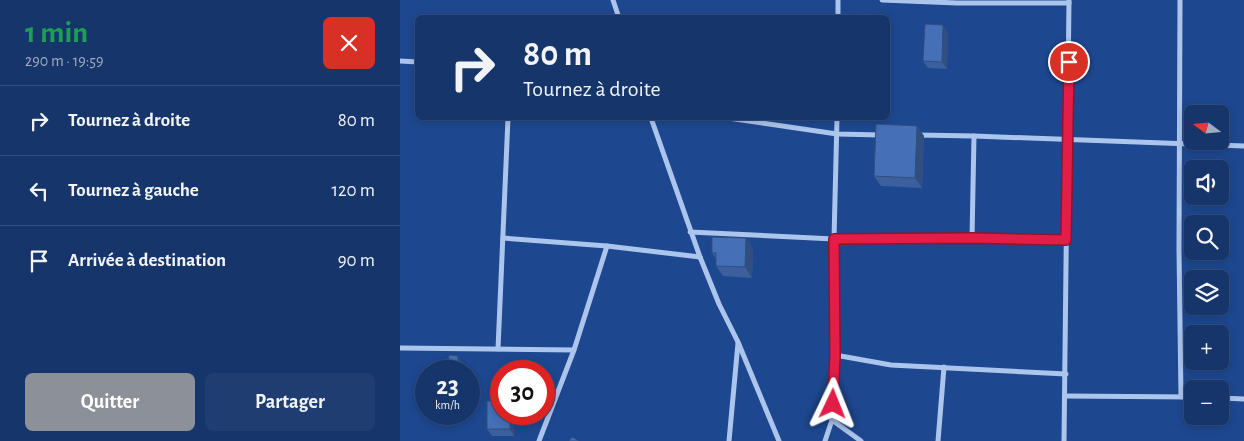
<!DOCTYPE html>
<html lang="fr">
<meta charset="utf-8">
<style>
body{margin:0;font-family:"Alegreya Sans",sans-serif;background:#1f3d71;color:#f1f3f6;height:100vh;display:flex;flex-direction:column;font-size:19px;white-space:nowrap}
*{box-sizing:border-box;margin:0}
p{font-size:16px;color:#9eabc1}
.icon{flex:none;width:28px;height:28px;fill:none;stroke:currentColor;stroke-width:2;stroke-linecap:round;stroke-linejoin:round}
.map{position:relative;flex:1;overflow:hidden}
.sheet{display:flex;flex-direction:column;background:#16356b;width:400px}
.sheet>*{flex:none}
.guide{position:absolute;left:15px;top:15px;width:475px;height:105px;border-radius:8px;box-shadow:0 2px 8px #0003,0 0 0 1px #35507e;background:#16356b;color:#f1f3f6;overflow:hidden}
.needle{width:32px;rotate:286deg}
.tools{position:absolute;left:784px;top:105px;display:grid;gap:10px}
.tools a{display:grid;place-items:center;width:45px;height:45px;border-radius:8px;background:#16356b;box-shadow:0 2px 8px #0003,0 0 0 1px #35507e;font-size:25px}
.speed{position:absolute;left:15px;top:360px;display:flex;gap:10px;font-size:25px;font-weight:700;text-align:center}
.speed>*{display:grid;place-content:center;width:65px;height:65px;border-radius:50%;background:#16356b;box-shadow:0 2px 8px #0003,0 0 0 1px #35507e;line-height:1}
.speed small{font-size:12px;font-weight:400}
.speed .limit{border:8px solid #d22;background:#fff;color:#111}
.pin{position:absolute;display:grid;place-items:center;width:42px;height:42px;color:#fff;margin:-21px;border:2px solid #fff;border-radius:50%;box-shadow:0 1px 5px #0007}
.me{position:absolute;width:55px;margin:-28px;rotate:2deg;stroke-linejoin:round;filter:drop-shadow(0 0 4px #0008)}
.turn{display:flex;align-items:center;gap:18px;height:105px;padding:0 25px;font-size:22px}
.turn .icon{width:65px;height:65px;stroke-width:2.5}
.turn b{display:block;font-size:35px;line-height:42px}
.round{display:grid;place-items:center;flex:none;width:52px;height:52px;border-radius:8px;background:#1f3d71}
.head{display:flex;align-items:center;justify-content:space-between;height:85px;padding:0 25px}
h1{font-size:30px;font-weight:700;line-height:38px;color:#1e9e55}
.cta{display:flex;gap:10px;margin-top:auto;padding:10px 25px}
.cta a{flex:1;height:58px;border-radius:8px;background:#8c9099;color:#fff;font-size:20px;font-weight:700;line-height:58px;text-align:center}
.cta a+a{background:#1f3d71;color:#f1f3f6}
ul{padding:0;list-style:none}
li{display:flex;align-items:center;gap:15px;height:70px;padding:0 25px;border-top:1px solid #35507e}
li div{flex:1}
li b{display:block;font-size:19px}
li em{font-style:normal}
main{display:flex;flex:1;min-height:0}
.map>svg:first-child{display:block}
</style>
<main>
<section class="sheet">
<div class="head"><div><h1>1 min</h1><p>290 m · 19:59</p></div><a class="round" style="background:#d93025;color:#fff"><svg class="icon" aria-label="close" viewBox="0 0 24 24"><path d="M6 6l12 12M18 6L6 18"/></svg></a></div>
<ul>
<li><svg class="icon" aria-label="right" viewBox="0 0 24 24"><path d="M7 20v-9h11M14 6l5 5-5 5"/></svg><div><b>Tournez à droite</b></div><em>80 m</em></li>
<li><svg class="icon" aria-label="left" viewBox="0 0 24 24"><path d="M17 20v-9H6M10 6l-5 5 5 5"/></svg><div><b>Tournez à gauche</b></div><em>120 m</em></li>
<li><svg class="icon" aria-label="arrive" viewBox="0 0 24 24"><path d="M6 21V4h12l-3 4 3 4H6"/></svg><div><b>Arrivée à destination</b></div><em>90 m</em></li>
</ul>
<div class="cta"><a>Quitter</a><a>Partager</a></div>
</section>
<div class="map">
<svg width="844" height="441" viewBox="0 0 844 441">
<rect width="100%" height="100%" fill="#1d478f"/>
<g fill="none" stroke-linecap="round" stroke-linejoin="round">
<!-- minor -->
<g stroke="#acc5ed" stroke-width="5">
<polyline points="213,0 219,18"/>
<polyline points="482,0 557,3 669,3"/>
<polyline points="780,0 779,249 781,397"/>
<polyline points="438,18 438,0"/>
<polyline points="0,61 18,62"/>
<polyline points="251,118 300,257 319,304 338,342 379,441"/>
<polyline points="252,118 289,118"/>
<polyline points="328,118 437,134 481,135"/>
<polyline points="517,135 574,136 844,146"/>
<polyline points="290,232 434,239 572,238 666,240"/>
<polyline points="103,238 207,246 300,257"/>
<polyline points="572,238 574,136"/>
<polyline points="0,348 174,350"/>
<polyline points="98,349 108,118"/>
<polyline points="435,355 491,365 666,374"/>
<polyline points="665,396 792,397"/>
<polyline points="820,398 844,399"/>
<polyline points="432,420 461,441"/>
<polyline points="139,441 174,350 207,246"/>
<polyline points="329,441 338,343"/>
<polyline points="425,441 432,420 435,355 434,239 437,118"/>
<polyline points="538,441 544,367"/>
<polyline points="664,441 669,0"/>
</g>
</g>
<!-- wall -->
<g fill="#3b609d">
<polygon points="548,32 547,69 528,68 523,61"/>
<polygon points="517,126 524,136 522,188 481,186 474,176"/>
<polygon points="346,238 353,248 352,278 323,276 316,266 316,259 312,253"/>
<polygon points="101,414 114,414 114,436 92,436 87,429"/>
</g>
<!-- shaded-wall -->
<g fill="#304e80">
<polygon points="543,25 548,32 547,69 542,62"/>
<polygon points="517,126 524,136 522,188 515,178"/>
<polygon points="346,238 353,248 352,278 345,267"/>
<polygon points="58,356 63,363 62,371 57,371"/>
<polygon points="110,414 114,414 114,436 110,429"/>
</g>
<!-- building -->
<g fill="#4570b7" stroke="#304e80">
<polygon points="463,14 477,15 476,18 463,18"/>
<polygon points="525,24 543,25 542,62 523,61"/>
<polygon points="476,124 517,126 515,178 474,176"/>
<polygon points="312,237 346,238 345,267 316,266 316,253 312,253"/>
<polygon points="49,355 58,356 57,371 48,371"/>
<polygon points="87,401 101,401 101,414 110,414 110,429 87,429"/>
<polygon points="172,437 179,441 169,441"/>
</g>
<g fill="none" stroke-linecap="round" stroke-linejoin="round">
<!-- route casing -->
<g stroke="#92132f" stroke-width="12">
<polyline id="route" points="433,404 435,355 434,239 572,238 666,240 669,62"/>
</g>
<!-- route -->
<use href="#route" stroke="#e11d48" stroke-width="9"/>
</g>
</svg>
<div class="tools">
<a><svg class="needle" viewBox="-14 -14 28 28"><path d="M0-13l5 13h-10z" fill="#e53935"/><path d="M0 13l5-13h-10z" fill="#9eabc1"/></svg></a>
<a><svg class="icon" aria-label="sound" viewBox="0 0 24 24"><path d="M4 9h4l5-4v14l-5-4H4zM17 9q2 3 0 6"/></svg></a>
<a><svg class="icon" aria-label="search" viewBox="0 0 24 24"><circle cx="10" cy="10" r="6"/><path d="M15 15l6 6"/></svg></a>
<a><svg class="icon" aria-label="layers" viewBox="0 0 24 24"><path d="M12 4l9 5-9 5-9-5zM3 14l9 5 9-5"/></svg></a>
<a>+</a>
<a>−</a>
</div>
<div class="speed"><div>23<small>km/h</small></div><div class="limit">30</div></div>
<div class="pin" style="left:669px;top:62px;background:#d93025"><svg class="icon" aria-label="arrive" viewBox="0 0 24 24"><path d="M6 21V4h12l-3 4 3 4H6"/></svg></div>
<svg class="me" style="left:433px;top:404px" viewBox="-20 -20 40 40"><path d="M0-17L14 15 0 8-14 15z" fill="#e11d48" stroke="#fff" stroke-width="4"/></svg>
<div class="guide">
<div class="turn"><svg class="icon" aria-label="right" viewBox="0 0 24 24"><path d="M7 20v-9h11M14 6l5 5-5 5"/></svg><div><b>80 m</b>Tournez à droite</div></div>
</div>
</div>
</main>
